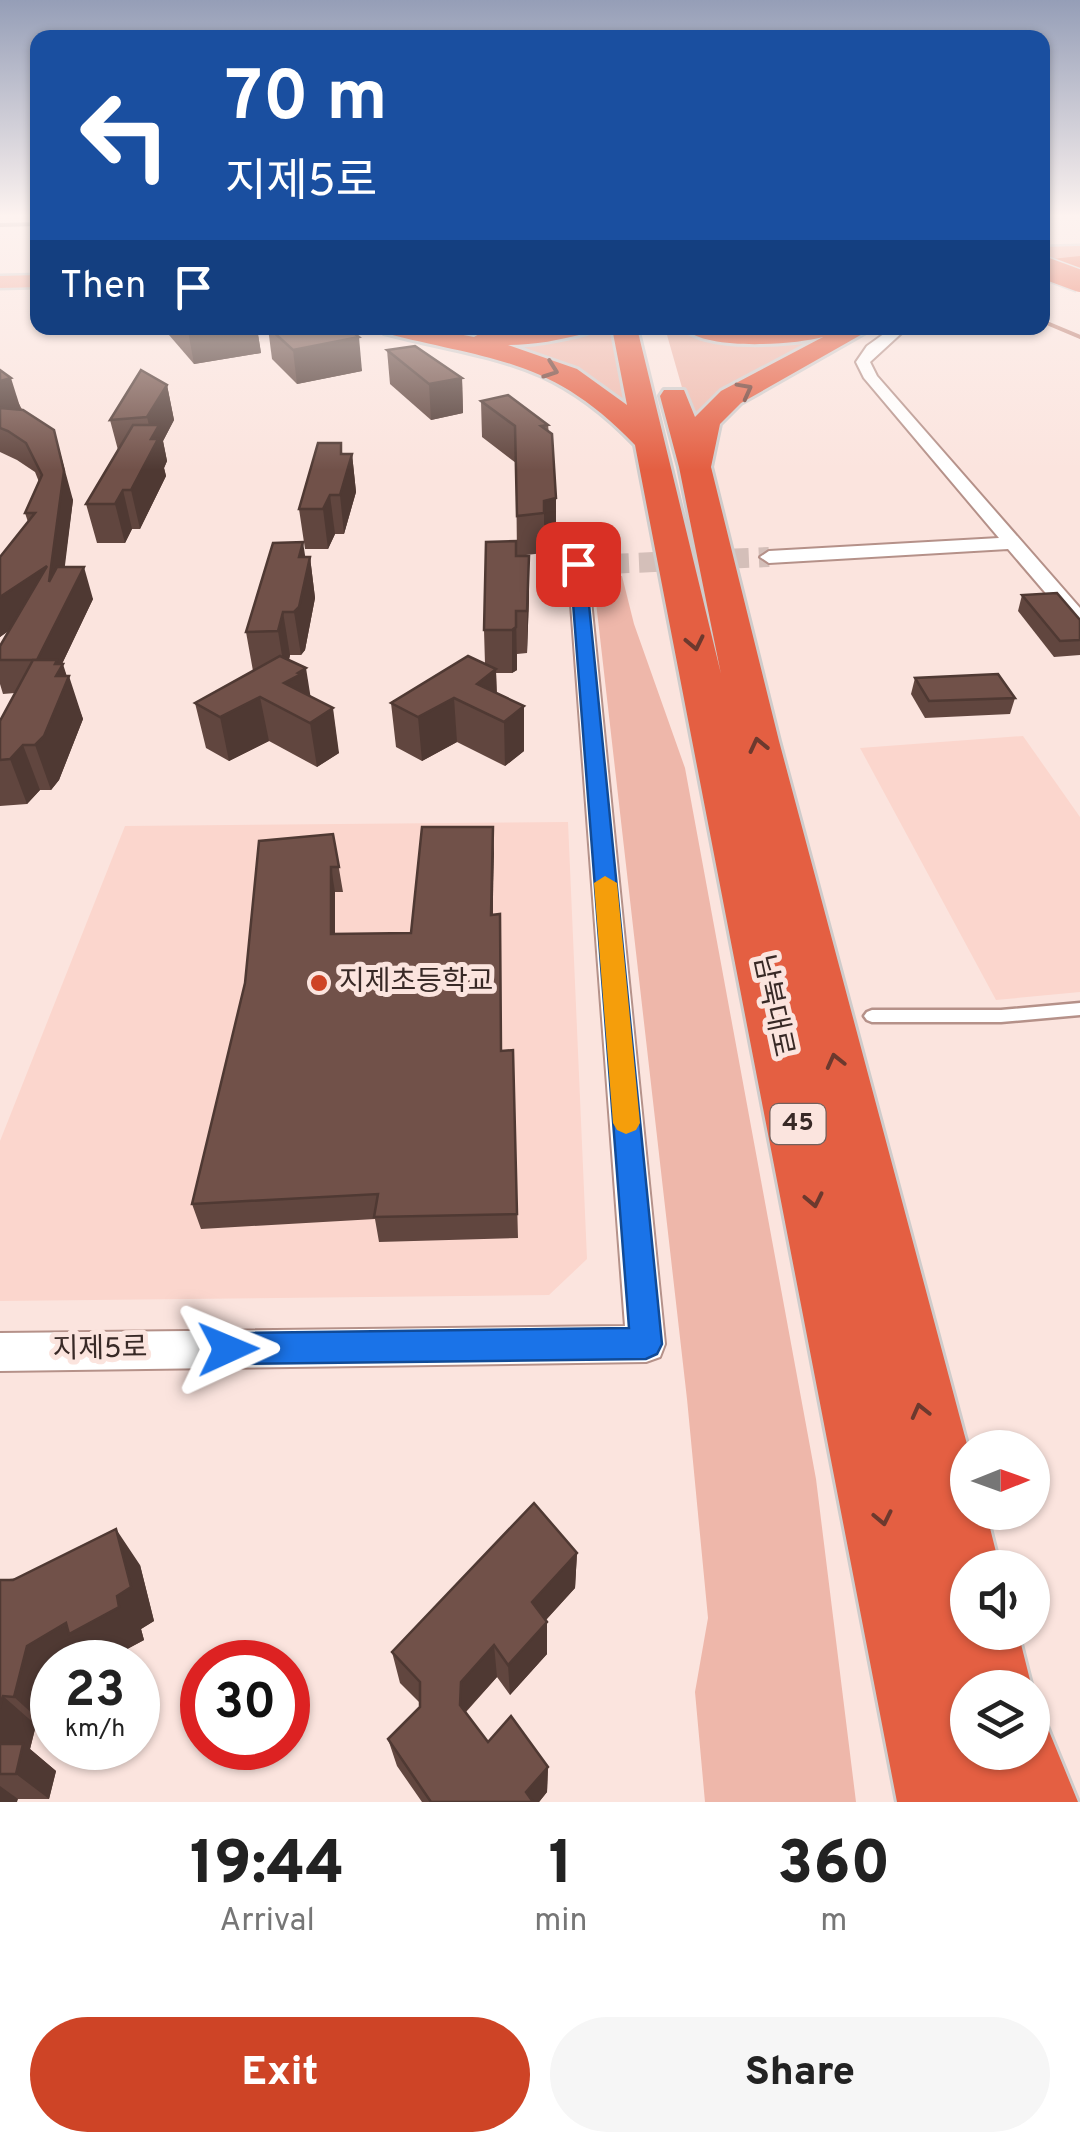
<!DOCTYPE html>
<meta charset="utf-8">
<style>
body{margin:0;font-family:Overpass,"Noto Sans KR",sans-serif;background:#f6f6f6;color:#222;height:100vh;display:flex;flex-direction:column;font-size:38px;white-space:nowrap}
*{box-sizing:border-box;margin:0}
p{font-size:32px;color:#767676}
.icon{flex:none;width:55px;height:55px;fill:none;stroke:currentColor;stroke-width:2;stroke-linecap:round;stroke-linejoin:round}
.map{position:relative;height:1802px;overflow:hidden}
.sheet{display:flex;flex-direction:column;background:#fff;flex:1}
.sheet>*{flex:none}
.banner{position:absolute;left:30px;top:30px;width:1020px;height:305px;border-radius:20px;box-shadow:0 2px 8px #0004;background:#1a4fa0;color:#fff;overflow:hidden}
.needle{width:65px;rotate:89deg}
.buttons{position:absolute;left:950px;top:1430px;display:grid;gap:20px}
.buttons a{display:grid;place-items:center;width:100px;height:100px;border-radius:50%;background:#fff;box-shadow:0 2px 8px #0004;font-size:50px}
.speed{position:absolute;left:30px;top:1640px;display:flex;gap:20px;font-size:50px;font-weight:700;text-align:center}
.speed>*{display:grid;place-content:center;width:130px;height:130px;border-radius:50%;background:#fff;box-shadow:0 2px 8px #0004;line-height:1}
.speed small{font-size:25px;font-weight:400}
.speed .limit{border:15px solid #d22;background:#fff;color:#111}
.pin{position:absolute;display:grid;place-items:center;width:85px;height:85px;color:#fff;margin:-42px;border-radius:20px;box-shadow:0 5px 15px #0006}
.me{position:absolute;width:110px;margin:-55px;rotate:89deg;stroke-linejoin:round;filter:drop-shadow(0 0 8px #0008)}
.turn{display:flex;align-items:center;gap:35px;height:210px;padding:0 30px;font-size:45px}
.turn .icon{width:130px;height:130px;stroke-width:2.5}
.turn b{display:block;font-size:70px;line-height:85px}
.then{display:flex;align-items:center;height:95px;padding:0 30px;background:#0003;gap:20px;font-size:38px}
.eta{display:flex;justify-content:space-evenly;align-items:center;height:170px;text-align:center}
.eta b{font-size:60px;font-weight:800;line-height:70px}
.action{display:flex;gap:20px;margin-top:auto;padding:20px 30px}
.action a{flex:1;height:115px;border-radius:60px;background:#ce4426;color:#fff;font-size:40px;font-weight:800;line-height:115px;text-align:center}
.action a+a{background:#f6f6f6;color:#222}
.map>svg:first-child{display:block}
</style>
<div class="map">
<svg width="1080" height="1802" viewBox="0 0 1080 1802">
<rect width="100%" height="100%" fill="#fbe4de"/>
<!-- built -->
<g fill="#fbd6cd">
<polygon points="1023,736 1080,817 1080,992 996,1000 860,748"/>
<polygon points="568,822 587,1259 549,1295 0,1301 0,1141 125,826"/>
</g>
<!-- green -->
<g fill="#eeb7aa">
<polygon points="404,328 424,328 485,340 612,328 628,410 520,354"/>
<polygon points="665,328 705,333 845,329 693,426"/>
<polygon points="593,576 622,576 634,624 685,768 816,1479 856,1802 705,1802 695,1692 708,1618 687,1399"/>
</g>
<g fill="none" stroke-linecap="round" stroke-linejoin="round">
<!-- stream -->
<polyline stroke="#b97c6e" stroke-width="4" points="1042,321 1080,337"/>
<!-- street-tunnel -->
<polyline stroke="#d4bfb9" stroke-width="20" stroke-dasharray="20 10" stroke-linecap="butt" points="609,564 769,557"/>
<!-- lane casing -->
<g stroke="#b59189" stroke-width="5">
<polygon id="lane" points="1080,1003 1080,1015 1001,1022 872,1022 867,1020 864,1016 867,1012 872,1010 1001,1010"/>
</g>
<!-- street casing -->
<g stroke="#b59189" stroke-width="4">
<g id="street">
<polygon points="892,328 907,328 870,362 877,376 1080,608 1080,627 1073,625 1008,549 769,563 760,557 769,551 999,538 864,378 856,362 867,346"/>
<polygon points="578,558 609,558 619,564 609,570 588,570 665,1344 660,1357 646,1362 0,1371 0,1333 625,1326 568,564"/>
</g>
</g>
<!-- primary casing -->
<g stroke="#cfcccb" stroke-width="5">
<g id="primary">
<polygon points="1080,246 1080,258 1042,259 1042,247"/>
<polygon points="38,275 38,287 0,288 0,276"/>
</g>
</g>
<!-- highway casing -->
<g stroke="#cfcccb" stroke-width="6">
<g id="highway">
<polygon points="1080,256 1080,270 1042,274 1042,260"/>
<path d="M380,328H427L474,337L486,330L590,328L587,333C560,340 535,345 508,345L577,369L627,405L612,328H637L721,674L679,467L660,396L664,390H684L695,417L721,391L823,337C794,345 705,351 684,328H873L741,403L720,424L711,467L779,741L968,1448V1512H986L1000,1568H968V1632H1018L1032,1688H968V1752H1032V1714L1044,1719L1078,1802H897L635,445C551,358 494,361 384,333Z"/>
</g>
</g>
<!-- lane -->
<use href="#lane" fill="#fff" fill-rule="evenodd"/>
<!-- street -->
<use href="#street" fill="#fff" fill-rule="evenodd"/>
<!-- primary -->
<use href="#primary" fill="#ef9f8e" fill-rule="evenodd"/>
<!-- highway -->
<use href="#highway" fill="#e45f42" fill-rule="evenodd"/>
<!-- rail -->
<polyline stroke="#7d6b67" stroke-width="4" points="0,225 38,224"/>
<!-- highway-bridge casing -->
<g stroke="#cfcccb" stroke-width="25" stroke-linecap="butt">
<polyline id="highway-bridge" points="1042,267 1080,281"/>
</g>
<!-- highway-bridge -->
<use href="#highway-bridge" stroke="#e45f42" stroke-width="22"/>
</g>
<!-- wall -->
<g fill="#61463f">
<polygon points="168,328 257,328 261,353 194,364 169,335"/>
<polygon points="268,328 347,328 362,371 297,384 272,359"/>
<polygon points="415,346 462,378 463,413 431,420 390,384 387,350"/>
<polygon points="0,370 73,500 64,567 93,599 62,664 83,719 59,780 51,790 40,790 27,804 0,806 0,721 15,693 3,694 0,684 0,646 9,630 0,637 0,557 28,522 25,513 39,482 35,472 17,460 0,452"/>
<polygon points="167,385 174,420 163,441 167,461 164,468 166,476 140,529 132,529 125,543 97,543 86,504 118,450 110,420"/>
<polygon points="481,401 548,425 556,498 556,537 544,541 544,553 517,556 516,463 482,437"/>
<polygon points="342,454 352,454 356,492 344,534 335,534 328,549 305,549 299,509"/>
<polygon points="517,556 529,597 527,653 517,654 517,670 512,673 496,673 497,694 524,751 505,766 457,742 422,761 396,747 391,703 485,664 484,630"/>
<polygon points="305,557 310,557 315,598 305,650 301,655 290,655 289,660 311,697 339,753 317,767 269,741 229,761 206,748 195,703 253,671 246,632"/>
<polygon points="1022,595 1080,620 1080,655 1054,657 1018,611"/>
<polygon points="915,678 1015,698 1010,714 925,718 911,694"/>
<polygon points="493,827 493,915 501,1051 513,1050 518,1238 379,1242 375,1219 201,1229 192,1204 333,834 343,892 335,892 335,934 411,933"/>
<polygon points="577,1553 575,1588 546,1620 547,1622 547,1654 510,1695 497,1677 466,1712 488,1742 548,1767 547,1792 539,1802 422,1802 397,1766 388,1739 420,1707 420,1703 400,1683 392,1652"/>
<polygon points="140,1565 154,1621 141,1629 144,1640 103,1662 93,1662 89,1658 81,1662 52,1662 46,1726 36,1725 30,1749 56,1771 49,1799 18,1799 0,1802 0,1580"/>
</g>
<!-- shaded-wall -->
<g fill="#4f3933">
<polygon points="212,328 257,328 261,353 194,364 188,331"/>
<polygon points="359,337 362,371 297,384 293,350"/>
<polygon points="11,378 22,413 0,419 0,381"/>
<polygon points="462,378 463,413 431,420 429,384"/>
<polygon points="167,385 174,420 163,441 167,461 164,468 166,476 140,529 131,490 152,438 147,417"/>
<polygon points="54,430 73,500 59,614 54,600 0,637 0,597 47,566"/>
<polygon points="341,443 345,478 352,454 356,492 344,534 340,495"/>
<polygon points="123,490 132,529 125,543 115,504"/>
<polygon points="330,495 335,534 328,549 323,509"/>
<polygon points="556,498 556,537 544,541 544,501"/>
<polygon points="303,542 307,568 310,557 315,598 305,650 301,655 294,612 299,557"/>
<polygon points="529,556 529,597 527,653 527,611"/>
<polygon points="84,567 93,599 60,668 63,664 68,680 69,676 83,719 59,780 51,790 35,745 37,660"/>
<polygon points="516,611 517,670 512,673 512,630"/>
<polygon points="283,612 290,655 285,674 278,631"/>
<polygon points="306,668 313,712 284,683"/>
<polygon points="496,669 497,713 477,684"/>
<polygon points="260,697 269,741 229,761 220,717"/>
<polygon points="454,698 457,742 422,761 418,717"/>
<polygon points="524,706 524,751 505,766 504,722"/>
<polygon points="333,708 339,753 317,767 310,723"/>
<polygon points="23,745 40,790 27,804 10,759"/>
<polygon points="493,827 494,853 492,941 491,915"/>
<polygon points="331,867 335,892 335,959 331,934"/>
<polygon points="116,1529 140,1565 154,1621 141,1629 144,1640 103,1662 93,1662 89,1658 81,1662 52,1662 52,1697 46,1726 14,1697 27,1646 117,1596"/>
<polygon points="577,1553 575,1588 532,1635 532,1602"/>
<polygon points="547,1622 547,1654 510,1695 508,1665"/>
<polygon points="494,1645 497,1677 466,1711 460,1705 461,1682"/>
<polygon points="3,1696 36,1725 30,1749 56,1771 49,1799 16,1774 0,1752 0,1708"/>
<polygon points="548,1767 547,1792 539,1802 526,1802 526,1792"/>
<polygon points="0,1786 18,1799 17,1802 0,1802"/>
</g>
<!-- building -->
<g fill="#715149" stroke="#4f3933" stroke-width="2.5">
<polygon points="185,328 212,328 188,331"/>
<polygon points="269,328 347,328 359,337 293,350"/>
<polygon points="415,346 462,378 429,384 387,350"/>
<polygon points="0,370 11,378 0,381"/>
<polygon points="141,370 167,385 147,417 110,420"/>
<polygon points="508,395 548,425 541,426 552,434 556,498 544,501 544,513 517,516 515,426 481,401"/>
<polygon points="0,408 23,410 54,430 64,471 49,582 57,567 84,567 37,660 0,660 0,646 47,566 0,597 0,557 35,513 25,513 42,475 26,443 8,431 0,428"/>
<polygon points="133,425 159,425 151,439 158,439 131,490 123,490 115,504 86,504"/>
<polygon points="318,443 341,443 341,454 352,454 340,495 330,495 323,509 299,509"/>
<polygon points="516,541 516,556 529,556 527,611 516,611 516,627 512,630 484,630 486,542"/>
<polygon points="303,542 299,557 310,557 299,607 294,612 283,612 278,631 246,632 273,543"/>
<polygon points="1057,593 1080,620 1080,640 1060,641 1022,595"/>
<polygon points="280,656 306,668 298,673 301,674 284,683 333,708 310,723 260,697 220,717 195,703"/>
<polygon points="468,656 496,669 477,684 524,706 504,722 454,698 418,717 391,703"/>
<polygon points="33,660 57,660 55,664 63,664 56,676 69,676 44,736 35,745 23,745 10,759 0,760 0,721"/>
<polygon points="998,674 1015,698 929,701 915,678"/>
<polygon points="422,827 493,827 491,915 500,914 501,1051 513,1050 517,1214 374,1217 378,1194 192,1204 245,983 259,841 333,834 339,867 331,867 331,934 411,933"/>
<polygon points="534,1503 577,1553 532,1602 547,1622 508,1665 494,1645 461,1682 460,1705 488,1742 511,1716 548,1767 526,1792 533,1802 431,1802 388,1739 420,1707 420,1682 392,1652"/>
<polygon points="116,1529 131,1587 117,1596 119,1607 69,1634 66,1623 27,1646 14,1697 3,1696 0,1708 0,1580 13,1580"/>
<polygon points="0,1744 23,1744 16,1774 0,1774"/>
</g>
<!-- one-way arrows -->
<defs><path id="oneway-chevron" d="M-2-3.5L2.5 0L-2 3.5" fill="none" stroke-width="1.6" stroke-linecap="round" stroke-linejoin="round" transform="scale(2.5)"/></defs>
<g stroke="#6c392e">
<use href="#oneway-chevron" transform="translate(551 370) rotate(20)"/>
<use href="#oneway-chevron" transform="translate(745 390) rotate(-28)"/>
<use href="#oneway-chevron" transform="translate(695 643) rotate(78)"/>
<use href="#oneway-chevron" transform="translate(758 745) rotate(-103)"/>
<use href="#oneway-chevron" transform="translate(835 1061) rotate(-104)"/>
<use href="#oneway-chevron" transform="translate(814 1200) rotate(78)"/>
<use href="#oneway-chevron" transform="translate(920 1411) rotate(-104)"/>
<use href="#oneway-chevron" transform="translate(883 1518) rotate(78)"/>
</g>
<!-- sky -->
<linearGradient id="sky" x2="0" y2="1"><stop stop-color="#959eb7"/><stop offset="0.46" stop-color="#fdf3f0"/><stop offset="1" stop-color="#fdf3f0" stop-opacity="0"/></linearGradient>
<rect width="1080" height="470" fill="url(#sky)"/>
<!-- route -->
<polygon fill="#1a73e8" stroke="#114b97" stroke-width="2.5" points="578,559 585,564 662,1344 657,1354 646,1359 228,1364 217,1360 212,1349 217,1338 228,1333 629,1328 570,564"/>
<!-- slow -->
<polygon fill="#f59e0b" points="605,876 617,883 640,1123 636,1130 626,1134 617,1130 613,1123 594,883"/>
<!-- markers -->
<circle fill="#ce4426" stroke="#fbe4de" stroke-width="4" cx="319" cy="983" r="10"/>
<g text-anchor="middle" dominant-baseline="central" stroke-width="10" stroke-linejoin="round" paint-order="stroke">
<!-- shield labels -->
<rect fill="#fbe4de" stroke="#72615d" stroke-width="2.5" x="770.5" y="1104" width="55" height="40" rx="8"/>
<g font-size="25" font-weight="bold" fill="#382926">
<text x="798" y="1124">45</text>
</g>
<!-- poi labels -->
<g font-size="28" fill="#382926" stroke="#fbe4de" text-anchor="start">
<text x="339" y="983">지제초등학교</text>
</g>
<!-- street labels -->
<g font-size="28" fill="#382926" stroke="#fbe4de">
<text transform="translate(772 1006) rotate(78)">남북대로</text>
<text transform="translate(100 1350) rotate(-1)">지제5로</text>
</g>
</g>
</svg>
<div class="buttons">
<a><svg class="needle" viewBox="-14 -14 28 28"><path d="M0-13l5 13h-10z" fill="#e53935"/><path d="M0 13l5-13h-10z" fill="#767676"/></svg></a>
<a><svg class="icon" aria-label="sound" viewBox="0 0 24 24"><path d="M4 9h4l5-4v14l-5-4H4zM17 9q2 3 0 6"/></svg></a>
<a><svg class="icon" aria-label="layers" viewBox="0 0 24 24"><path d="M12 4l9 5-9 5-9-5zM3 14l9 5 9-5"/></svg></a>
</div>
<div class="speed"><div>23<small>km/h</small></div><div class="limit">30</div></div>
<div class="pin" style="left:578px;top:564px;background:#d93025"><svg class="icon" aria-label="arrive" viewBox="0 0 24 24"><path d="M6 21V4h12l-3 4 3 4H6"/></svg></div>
<svg class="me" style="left:228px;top:1349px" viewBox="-20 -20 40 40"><path d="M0-17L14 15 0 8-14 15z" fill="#1a73e8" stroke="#fff" stroke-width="4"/></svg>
<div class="banner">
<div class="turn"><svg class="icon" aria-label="left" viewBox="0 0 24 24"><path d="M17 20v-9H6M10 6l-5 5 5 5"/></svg><div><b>70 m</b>지제5로</div></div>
<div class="then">Then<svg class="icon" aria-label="arrive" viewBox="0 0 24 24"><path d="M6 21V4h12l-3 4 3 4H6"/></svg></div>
</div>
</div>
<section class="sheet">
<div class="eta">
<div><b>19:44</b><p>Arrival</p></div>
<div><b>1</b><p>min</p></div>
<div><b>360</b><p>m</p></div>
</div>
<div class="action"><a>Exit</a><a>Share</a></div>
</section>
